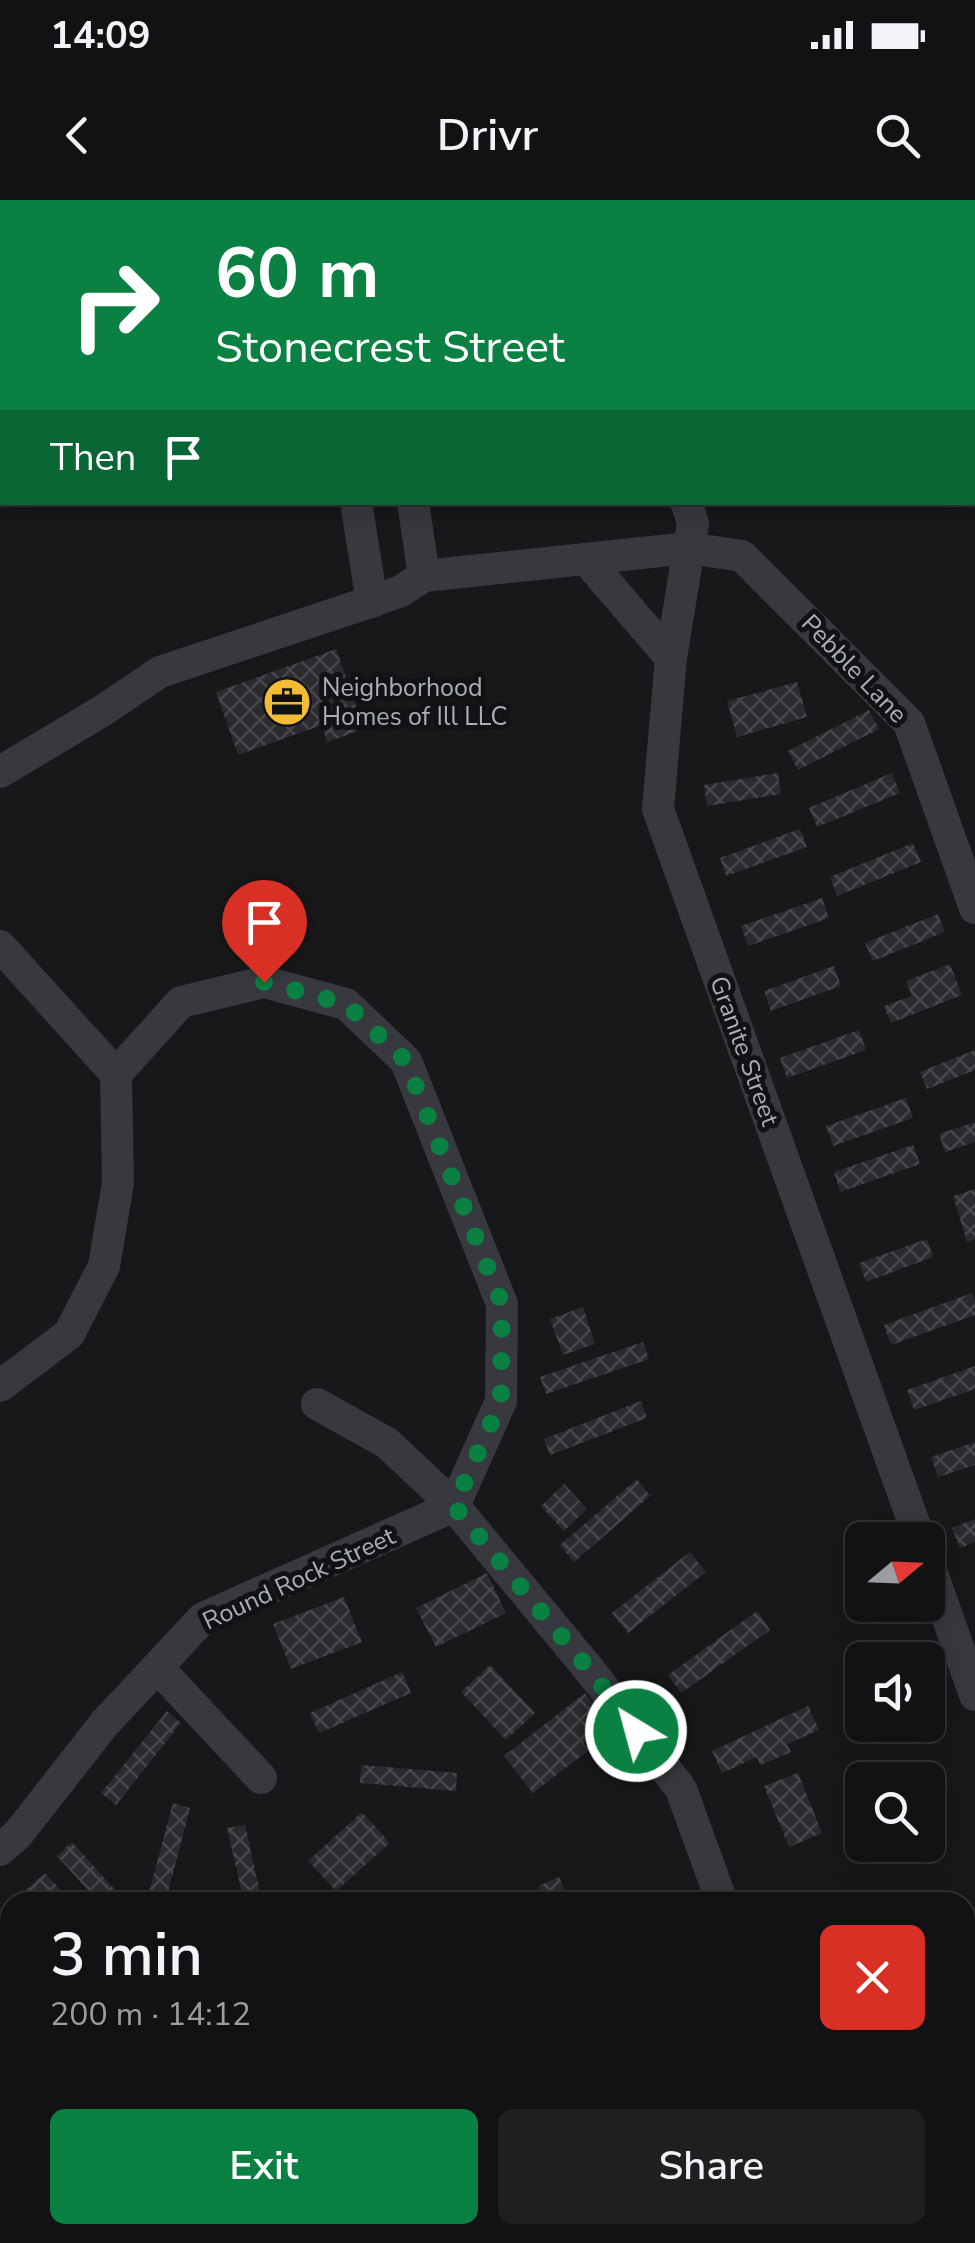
<!DOCTYPE html>
<meta charset="utf-8">
<style>
body{margin:0;font-family:"Nunito Sans",sans-serif;background:#1f1f22;color:#f1f3f6;height:100vh;display:flex;flex-direction:column;font-size:38px;white-space:nowrap}
*{box-sizing:border-box;margin:0}
p{font-size:32px;color:#9c9da0}
.icon{flex:none;width:55px;height:55px;fill:none;stroke:currentColor;stroke-width:2;stroke-linecap:round;stroke-linejoin:round}
.map{position:relative;flex:1;overflow:hidden}
.drawer{position:absolute;left:0px;top:1692px;width:975px;height:352px;display:flex;flex-direction:column;background:#121114;border-radius:30px 30px 0 0;box-shadow:0 5px 25px #0003,0 0 0 2px #313134}
.drawer>*{flex:none}
.guide{position:absolute;left:0px;top:0px;width:975px;height:305px;box-shadow:0 5px 25px #0003,0 0 0 2px #313134;background:#0b8043;color:#fff;overflow:hidden}
.needle{width:65px;rotate:71deg}
.controls{position:absolute;left:845px;top:1322px;display:grid;gap:20px}
.controls a{display:grid;place-items:center;width:100px;height:100px;border-radius:15px;background:#121114;box-shadow:0 5px 25px #0003,0 0 0 2px #313134;font-size:50px}
.pin{position:absolute;display:grid;place-items:center;width:85px;height:85px;color:#fff;margin:-102px -42px;border-radius:50% 50% 50% 0;rotate:-45deg;box-shadow:0 0 10px #0007}
.pin .icon{rotate:45deg}
.me{position:absolute;width:110px;margin:-55px;rotate:323deg;stroke-linejoin:round;filter:drop-shadow(0 0 8px #0008)}
.turn{display:flex;align-items:center;gap:35px;height:210px;padding:0 50px;font-size:45px}
.turn .icon{width:130px;height:130px;stroke-width:2.5}
.turn b{display:block;font-size:70px;line-height:85px}
.then{display:flex;align-items:center;height:95px;padding:0 50px;background:#0003;gap:20px;font-size:38px}
.round{display:grid;place-items:center;flex:none;width:105px;height:105px;border-radius:15px;background:#1f1f22}
.headline{display:flex;align-items:center;justify-content:space-between;height:170px;padding:0 50px}
h1{font-size:60px;font-weight:600;line-height:75px}
.primary-button{display:flex;gap:20px;margin-top:auto;padding:20px 50px}
.primary-button a{flex:1;height:115px;border-radius:15px;background:#0b8043;color:#fff;font-size:40px;font-weight:600;line-height:115px;text-align:center}
.primary-button a+a{background:#1f1f22;color:#f1f3f6}
.status{display:flex;justify-content:space-between;align-items:center;height:70px;padding:0 50px;background:#121114;direction:ltr}
.status svg{height:28px;fill:currentColor}
header{display:flex;justify-content:space-between;align-items:center;height:130px;padding:0 50px;background:#121114;font-size:45px;font-weight:600}
.map>svg:first-child{display:block}
</style>
<div class="status"><b>14:09</b><svg viewBox="0 0 49 12"><path d="M0 12V9h3v3zM5 12V6h3v6zM10 12V3h3v9zM15 12V0h3v12zM26 1h20v11H26zM47 4h2v5h-2z"/></svg></div>
<header><svg class="icon" aria-label="back" viewBox="0 0 24 24"><path d="M15 5l-7 7 7 7"/></svg>Drivr<svg class="icon" aria-label="search" viewBox="0 0 24 24"><circle cx="10" cy="10" r="6"/><path d="M15 15l6 6"/></svg></header>
<div class="map">
<svg width="975" height="2043" viewBox="0 0 975 2043">
<defs>
<pattern id="building-cross-hatch" width="8" height="8" patternUnits="userSpaceOnUse" patternTransform="scale(2.5)"><rect width="8" height="8" fill="#2b2a2e"/><path d="M0 0l8 8M0 8l8-8" fill="none" stroke="#47464a"/></pattern>
</defs>
<rect width="100%" height="100%" fill="#18171a"/>
<!-- building -->
<g fill="url(#building-cross-hatch)">
<polygon points="336,449 358,512 352,514 358,531 327,542 322,525 238,555 216,492"/>
<polygon points="797,482 807,517 737,537 727,501"/>
<polygon points="869,510 879,529 798,570 788,551"/>
<polygon points="778,573 781,594 707,606 704,585"/>
<polygon points="892,573 900,593 817,627 809,608"/>
<polygon points="800,629 807,647 726,676 720,658"/>
<polygon points="913,643 921,662 837,696 830,677"/>
<polygon points="822,698 829,718 748,746 741,726"/>
<polygon points="938,714 945,732 873,761 865,743"/>
<polygon points="950,764 962,795 891,823 884,806 912,796 906,781"/>
<polygon points="834,766 841,786 771,811 764,791"/>
<polygon points="859,830 866,850 787,878 780,858"/>
<polygon points="975,850 975,870 927,889 920,872"/>
<polygon points="906,898 913,918 833,946 826,926"/>
<polygon points="975,922 975,942 945,952 939,934"/>
<polygon points="913,945 920,964 840,992 834,972"/>
<polygon points="975,989 975,1039 967,1042 953,996"/>
<polygon points="927,1039 933,1057 866,1082 859,1063"/>
<polygon points="972,1093 975,1101 975,1115 891,1145 884,1125"/>
<polygon points="583,1107 595,1144 563,1155 550,1119"/>
<polygon points="643,1142 649,1159 546,1194 540,1177"/>
<polygon points="975,1166 975,1189 914,1210 907,1190"/>
<polygon points="641,1201 647,1218 550,1255 544,1239"/>
<polygon points="975,1242 975,1265 938,1277 931,1257"/>
<polygon points="637,1279 650,1296 574,1362 560,1345"/>
<polygon points="564,1284 587,1309 564,1331 541,1306"/>
<polygon points="975,1319 975,1342 960,1348 952,1328"/>
<polygon points="690,1352 706,1372 628,1433 612,1413"/>
<polygon points="487,1373 506,1413 436,1447 416,1408"/>
<polygon points="344,1397 362,1442 291,1469 273,1424"/>
<polygon points="757,1411 770,1430 681,1493 668,1475"/>
<polygon points="490,1465 535,1513 506,1540 461,1492"/>
<polygon points="402,1472 411,1493 319,1533 310,1513"/>
<polygon points="585,1493 599,1512 587,1521 596,1532 583,1543 589,1550 533,1593 504,1556"/>
<polygon points="808,1506 819,1530 787,1544 791,1552 760,1565 757,1557 722,1573 712,1551"/>
<polygon points="167,1511 181,1523 116,1605 101,1593"/>
<polygon points="361,1565 457,1573 456,1591 360,1583"/>
<polygon points="798,1573 822,1633 789,1647 764,1586"/>
<polygon points="173,1603 190,1608 166,1700 148,1696"/>
<polygon points="362,1612 390,1643 336,1691 308,1661"/>
<polygon points="245,1625 262,1702 244,1702 227,1628"/>
<polygon points="72,1642 126,1702 99,1702 57,1656"/>
<polygon points="45,1673 69,1699 65,1702 26,1702 20,1695"/>
<polygon points="559,1677 570,1702 545,1702 538,1686"/>
<polygon points="10,1742 10,1788 0,1793 0,1746"/>
<polygon points="0,1880 10,1910 10,1941 0,1944"/>
</g>
<g fill="none" stroke-linecap="round" stroke-linejoin="round">
<!-- minor -->
<g stroke="#38393f" stroke-width="32">
<polyline points="307,0 308,2"/>
<polyline points="369,0 369,2"/>
<polyline points="610,0 610,2"/>
<polyline points="356,302 372,402"/>
<polyline points="413,302 424,376"/>
<polyline points="686,302 693,323 671,458 658,609 920,1340"/>
<polyline points="586,359 671,458"/>
<polyline points="0,572 102,511 160,472 379,399 401,391 424,376 689,348 742,356 909,523 975,708"/>
<polyline points="0,746 116,874 118,983 104,1066 69,1134 0,1186"/>
<polyline points="116,874 181,802 264,782 346,804 406,861 502,1104 501,1201 454,1306 592,1473 681,1589 722,1702"/>
<polyline points="928,1362 975,1495"/>
<polyline points="158,1468 261,1578"/>
<polyline points="0,1650 18,1634 104,1524 203,1418 454,1306 387,1243 317,1204"/>
<polyline points="0,1998 10,1994"/>
<polyline points="965,2019 975,2016"/>
<polyline points="899,2043 921,2035"/>
</g>
</g>
<g fill="none" stroke-linecap="round" stroke-linejoin="round">
<!-- route -->
<polyline stroke="#0b8043" stroke-width="18" stroke-dasharray="0 32.4" points="264,782 346,804 406,861 502,1104 501,1201 454,1306 592,1473 636,1531"/>
</g>
<!-- icons -->
<defs>
<g id="office-disc" transform="scale(2.5)"><circle r="9.5" fill="#f2bc37" stroke="#121215"/><path d="M-6-3h4V-5.5h4V-3h4V5H-6ZM-1-4.5V-3h2v-1.5ZM-6 0V1H6V0Z" fill="#111"/></g>
</defs>
<g fill-rule="evenodd">
<use href="#office-disc" x="287" y="502"/>
</g>
<g text-anchor="middle" dominant-baseline="central" stroke-width="10" stroke-linejoin="round" paint-order="stroke">
<!-- street labels -->
<g font-size="25" fill="#aaaeb9" stroke="#121215">
<text transform="translate(854 469) rotate(46)">Pebble Lane</text>
<text transform="translate(744 851) rotate(70)">Granite Street</text>
<text transform="translate(299 1379) rotate(-25)">Round Rock Street</text>
</g>
<!-- poi labels -->
<g font-size="25" fill="#aaaeb9" stroke="#121215" text-anchor="start">
<text x="322" y="488">Neighborhood<tspan x="322" dy="29">Homes of Ill LLC</tspan></text>
</g>
</g>
</svg>
<div class="controls">
<a><svg class="needle" viewBox="-14 -14 28 28"><path d="M0-13l5 13h-10z" fill="#e53935"/><path d="M0 13l5-13h-10z" fill="#9c9da0"/></svg></a>
<a><svg class="icon" aria-label="sound" viewBox="0 0 24 24"><path d="M4 9h4l5-4v14l-5-4H4zM17 9q2 3 0 6"/></svg></a>
<a><svg class="icon" aria-label="search" viewBox="0 0 24 24"><circle cx="10" cy="10" r="6"/><path d="M15 15l6 6"/></svg></a>
</div>
<div class="pin" style="left:264px;top:782px;background:#d93025"><svg class="icon" aria-label="arrive" viewBox="0 0 24 24"><path d="M6 21V4h12l-3 4 3 4H6"/></svg></div>
<svg class="me" style="left:636px;top:1531px" viewBox="-20 -20 40 40"><circle r="17" fill="#0b8043" stroke="#fff" stroke-width="3"/><path d="M0-11L8 9 0 5-8 9z" fill="#fff"/></svg>
<div class="guide">
<div class="turn"><svg class="icon" aria-label="right" viewBox="0 0 24 24"><path d="M7 20v-9h11M14 6l5 5-5 5"/></svg><div><b>60 m</b>Stonecrest Street</div></div>
<div class="then">Then<svg class="icon" aria-label="arrive" viewBox="0 0 24 24"><path d="M6 21V4h12l-3 4 3 4H6"/></svg></div>
</div>
<section class="drawer">
<div class="headline"><div><h1>3 min</h1><p>200 m · 14:12</p></div><a class="round" style="background:#d93025;color:#fff"><svg class="icon" aria-label="close" viewBox="0 0 24 24"><path d="M6 6l12 12M18 6L6 18"/></svg></a></div>
<div class="primary-button"><a>Exit</a><a>Share</a></div>
</section>
</div>
